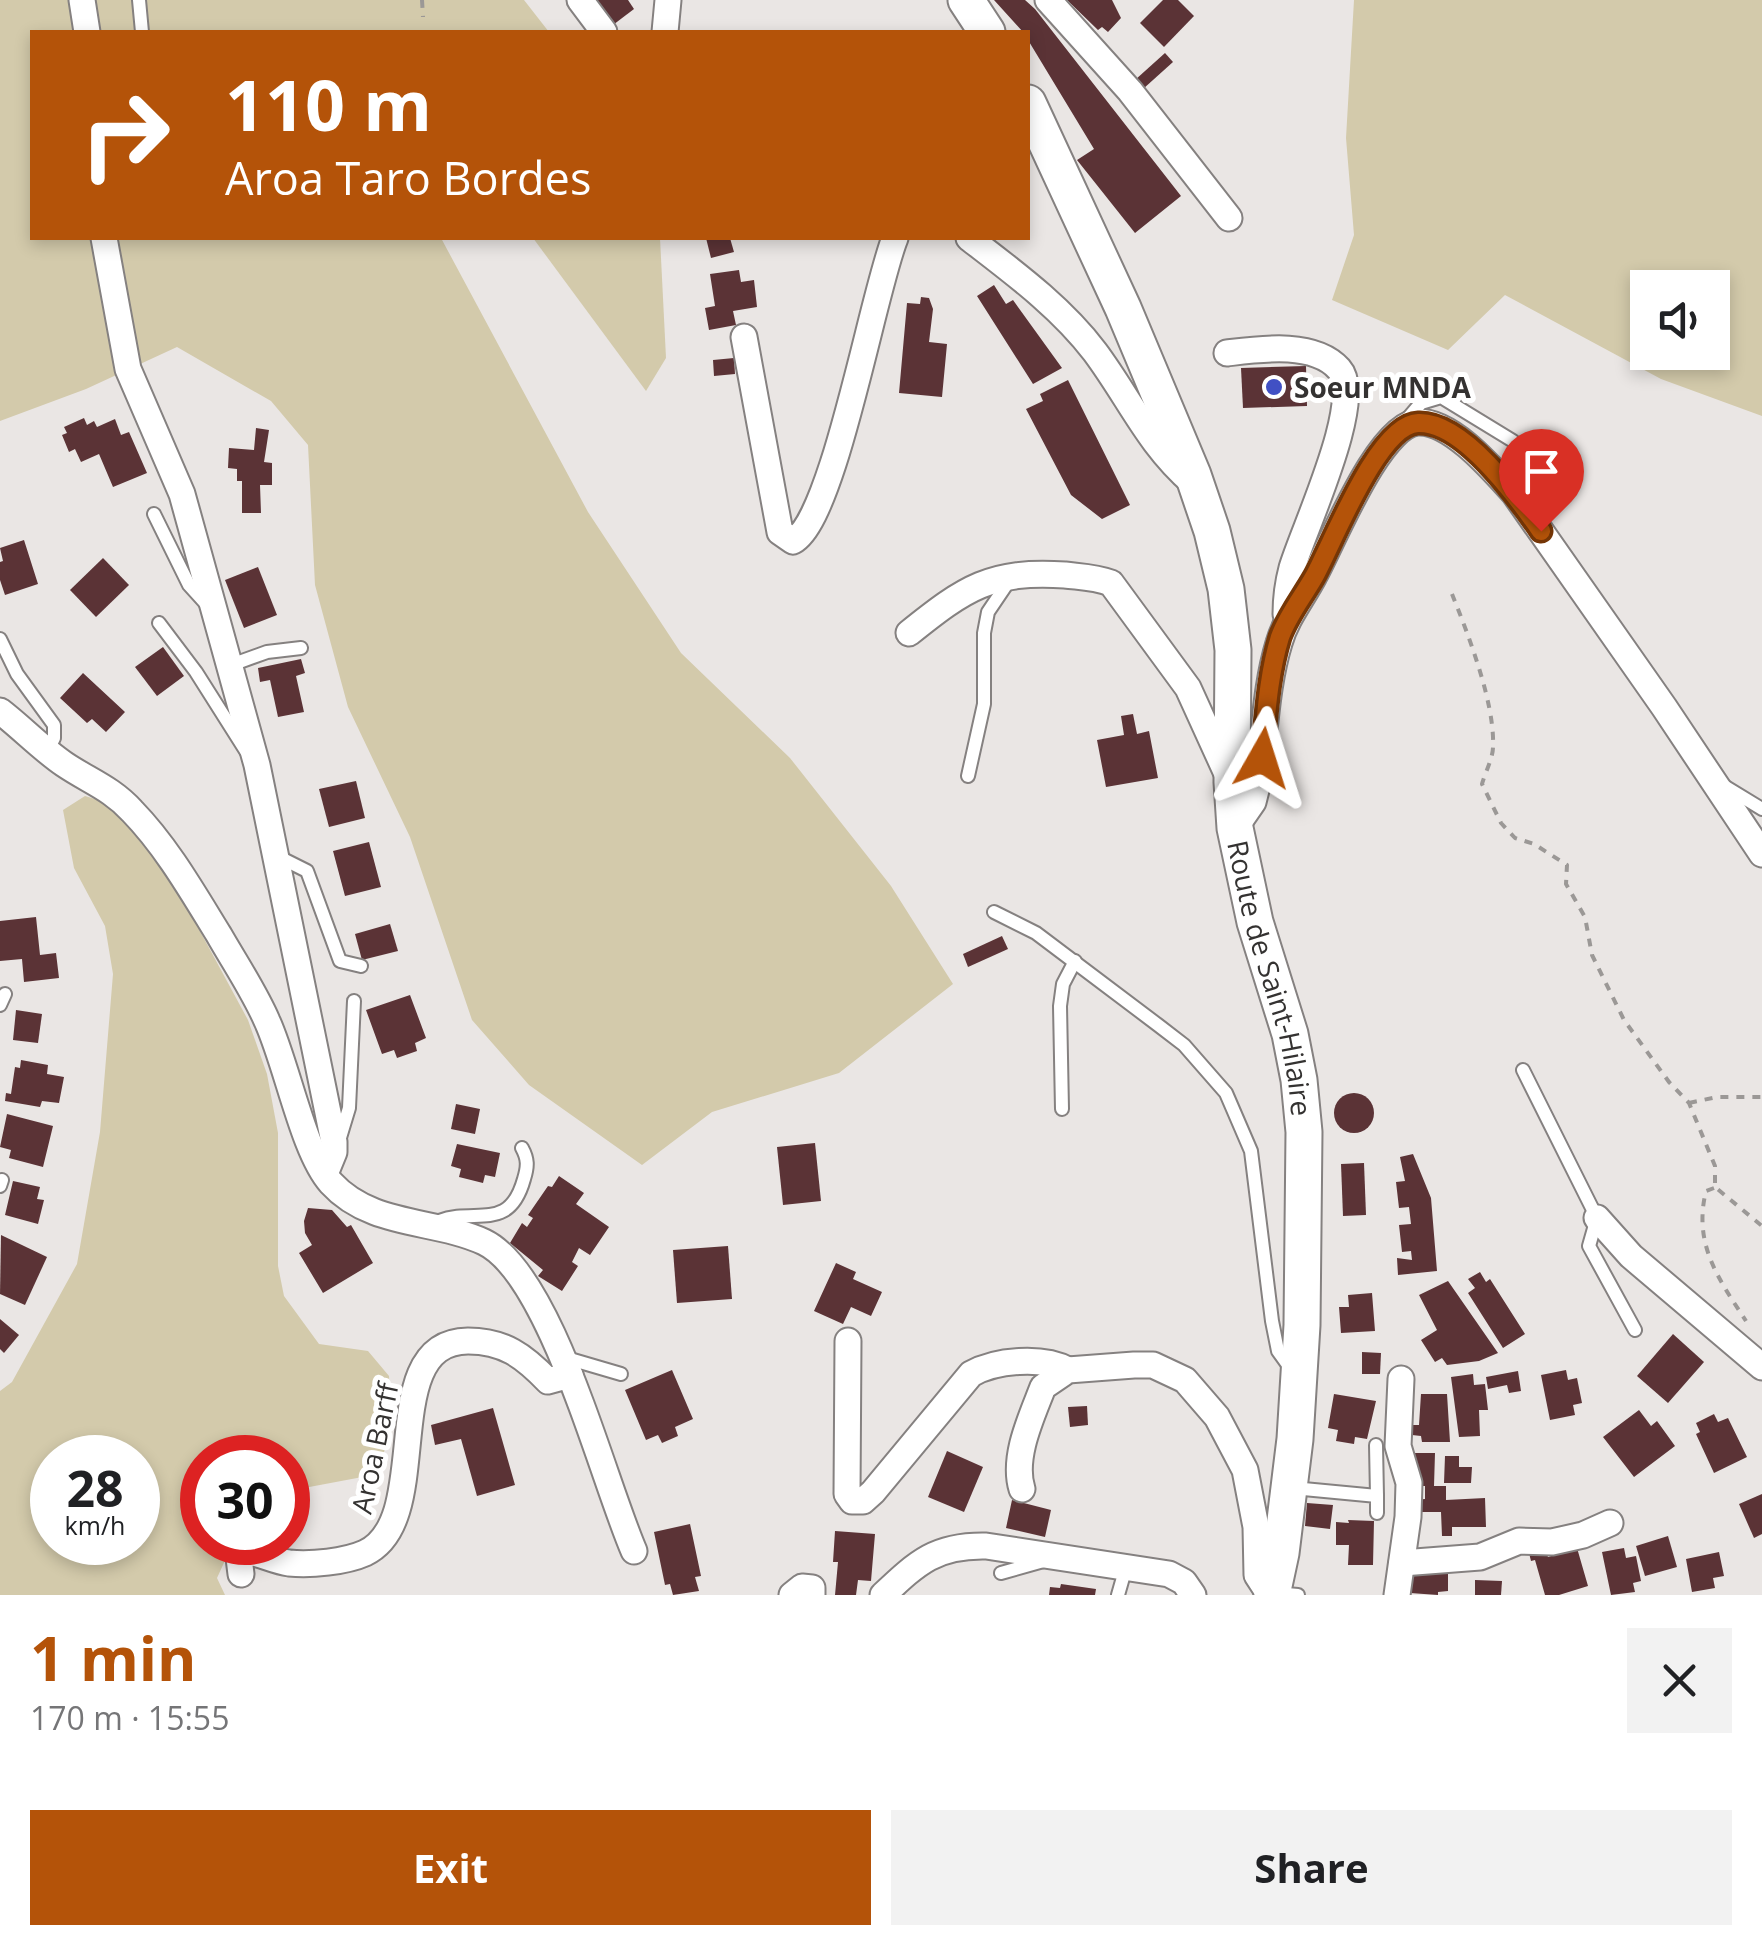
<!DOCTYPE html>
<meta charset="utf-8">
<style>
body{margin:0;font-family:"Open Sans",sans-serif;background:#f2f2f2;color:#202124;height:100vh;display:flex;flex-direction:column;font-size:38px;white-space:nowrap}
*{box-sizing:border-box;margin:0}
p{font-size:32px;color:#757577}
.icon{flex:none;width:55px;height:55px;fill:none;stroke:currentColor;stroke-width:2;stroke-linecap:round;stroke-linejoin:round}
.map{position:relative;height:1595px;overflow:hidden}
.side{display:flex;flex-direction:column;background:#fff;flex:1}
.side>*{flex:none}
.guide{position:absolute;left:30px;top:30px;width:1000px;height:210px;border-radius:0px;box-shadow:0 5px 15px #0003;background:#b45309;color:#fff;overflow:hidden}
.fabs{position:absolute;left:1630px;top:270px;display:grid;gap:20px}
.fabs a{display:grid;place-items:center;width:100px;height:100px;border-radius:0px;background:#fff;box-shadow:0 5px 15px #0003;font-size:50px}
.speed{position:absolute;left:30px;top:1435px;display:flex;gap:20px;font-size:50px;font-weight:700;text-align:center}
.speed>*{display:grid;place-content:center;width:130px;height:130px;border-radius:50%;background:#fff;box-shadow:0 5px 15px #0003;line-height:1}
.speed small{font-size:25px;font-weight:400}
.speed .limit{border:15px solid #d22;background:#fff;color:#111}
.pin{position:absolute;display:grid;place-items:center;width:85px;height:85px;color:#fff;margin:-102px -42px;border-radius:50% 50% 50% 0;rotate:-45deg;box-shadow:0 0 10px #0007}
.pin .icon{rotate:45deg}
.me{position:absolute;width:110px;margin:-55px;rotate:6deg;stroke-linejoin:round;filter:drop-shadow(0 0 8px #0008)}
.turn{display:flex;align-items:center;gap:35px;height:210px;padding:0 30px;font-size:45px}
.turn .icon{width:130px;height:130px;stroke-width:2.5}
.turn b{display:block;font-size:70px;line-height:85px}
.round{display:grid;place-items:center;flex:none;width:105px;height:105px;border-radius:0px;background:#f2f2f2}
.headline{display:flex;align-items:center;justify-content:space-between;height:170px;padding:0 30px}
h1{font-size:60px;font-weight:700;line-height:75px;color:#b45309}
.button{display:flex;gap:20px;margin-top:auto;padding:20px 30px}
.button a{flex:1;height:115px;border-radius:0px;background:#b45309;color:#fff;font-size:40px;font-weight:700;line-height:115px;text-align:center}
.button a+a{background:#f2f2f2;color:#202124}
.map>svg:first-child{display:block}
</style>
<div class="map">
<svg width="1762" height="1595" viewBox="0 0 1762 1595">
<rect width="100%" height="100%" fill="#eae6e4"/>
<!-- green -->
<g fill="#d3caab" fill-rule="evenodd">
<polygon points="0,0 524,0 549,32 32,32 32,238 441,238 588,512 681,653 790,758 891,886 953,984 839,1073 712,1112 642,1165 529,1085 472,1020 410,837 348,707 315,585 308,445 271,401 177,347 86,389 0,421"/>
<path d="M1354,0H1762V416L1661,379L1505,295L1448,350L1332,300L1354,235L1346,138ZM1648,288H1712V352H1648Z"/>
<polygon points="533,238 660,238 666,358 646,391"/>
<path d="M85,796L121,807L161,859L248,1020L267,1074L278,1133V1266L284,1296L319,1344L368,1351L389,1376L392,1435L373,1475L288,1491V1458H202V1542L233,1543L217,1578L225,1595H0V1391L12,1382L77,1264L100,1132L113,974L105,926L74,868L63,810ZM52,1458H138V1542H52Z"/>
</g>
<!-- building -->
<g fill="#5b3336">
<polygon points="581,0 628,0 634,9 605,31"/>
<polygon points="994,0 1025,0 1035,9 1181,196 1135,233 1077,160 1094,149 1028,40 1028,32 1023,32"/>
<polygon points="1067,0 1112,0 1121,18 1108,32 1102,27 1098,30"/>
<polygon points="1163,0 1178,0 1194,16 1164,47 1140,23"/>
<polygon points="1165,53 1173,62 1143,89 1135,80"/>
<polygon points="706,238 730,238 734,252 711,258"/>
<polygon points="739,270 741,282 754,280 757,307 733,311 736,325 709,330 705,308 715,306 710,274"/>
<polygon points="994,285 1006,304 1013,300 1062,368 1033,384 977,296"/>
<polygon points="921,297 929,298 933,309 929,342 947,344 942,397 899,393 907,303 920,304"/>
<polygon points="734,358 735,374 714,376 713,360"/>
<polygon points="1306,366 1307,406 1243,408 1241,368"/>
<polygon points="1068,380 1130,505 1102,519 1071,495 1026,409 1043,401 1040,394"/>
<polygon points="84,418 87,425 94,421 97,427 115,419 121,435 129,432 147,473 113,487 99,454 81,462 75,449 69,452 62,435 67,433 64,427"/>
<polygon points="256,428 269,430 264,462 272,463 272,485 260,485 261,513 242,513 242,481 237,481 237,469 228,468 229,448 254,450"/>
<polygon points="1527,435 1566,466 1557,476 1575,490 1563,505 1507,460"/>
<polygon points="24,540 38,584 5,595 0,580 0,562 3,561 0,548"/>
<polygon points="103,558 129,585 96,617 70,590"/>
<polygon points="258,567 277,615 244,628 225,580"/>
<polygon points="163,647 184,676 157,696 135,667"/>
<polygon points="301,659 305,673 296,676 304,712 278,717 270,680 260,682 258,668"/>
<polygon points="83,673 125,712 106,732 92,719 87,723 60,698"/>
<polygon points="1133,714 1137,734 1149,731 1158,778 1106,787 1097,740 1124,735 1121,716"/>
<polygon points="356,781 365,818 329,827 319,789"/>
<polygon points="369,842 381,887 345,896 333,851"/>
<polygon points="36,917 40,955 56,953 59,978 24,982 22,959 0,961 0,921"/>
<polygon points="390,924 398,951 362,960 355,934"/>
<polygon points="1002,936 1008,949 968,967 963,954"/>
<polygon points="410,995 426,1038 415,1043 417,1051 397,1058 394,1050 382,1054 366,1010"/>
<polygon points="16,1010 42,1014 38,1043 13,1040"/>
<polygon points="21,1060 48,1065 47,1074 64,1077 59,1103 42,1101 40,1107 5,1101 6,1093 11,1094 15,1067 20,1068"/>
<circle cx="1354" cy="1113" r="20"/>
<polygon points="456,1104 480,1109 475,1134 451,1129"/>
<polygon points="7,1114 53,1126 43,1167 9,1158 11,1150 0,1147"/>
<polygon points="815,1143 821,1201 783,1205 777,1147"/>
<polygon points="457,1144 500,1153 495,1177 485,1175 483,1183 459,1177 461,1169 451,1166"/>
<polygon points="1413,1154 1431,1198 1437,1271 1398,1275 1397,1258 1412,1260 1411,1251 1402,1252 1399,1225 1411,1224 1409,1207 1399,1208 1396,1182 1405,1181 1400,1157"/>
<polygon points="1364,1163 1366,1215 1343,1216 1341,1164"/>
<polygon points="559,1176 584,1193 576,1204 609,1227 590,1255 579,1248 572,1262 578,1266 562,1291 538,1276 543,1270 510,1243 522,1223 527,1227 533,1218 528,1215 548,1186 552,1187"/>
<polygon points="13,1181 40,1187 37,1199 44,1200 38,1224 5,1215"/>
<polygon points="308,1208 332,1210 347,1227 351,1225 373,1263 323,1293 299,1253 312,1245 305,1233 304,1221"/>
<polygon points="1,1235 47,1257 25,1305 0,1294"/>
<polygon points="728,1246 732,1299 677,1303 673,1250"/>
<polygon points="836,1263 856,1272 853,1279 882,1292 871,1316 851,1307 843,1324 814,1311"/>
<polygon points="1480,1272 1486,1282 1490,1279 1525,1334 1503,1348 1468,1293 1475,1288 1468,1279"/>
<polygon points="1448,1281 1498,1353 1479,1361 1447,1365 1442,1358 1435,1362 1421,1340 1437,1330 1419,1295"/>
<polygon points="1372,1293 1375,1331 1341,1333 1339,1307 1349,1307 1348,1295"/>
<polygon points="0,1319 19,1335 4,1353 0,1349"/>
<polygon points="1673,1334 1704,1362 1668,1403 1637,1376"/>
<polygon points="1362,1352 1381,1353 1380,1374 1362,1374"/>
<polygon points="672,1370 693,1419 675,1427 678,1436 662,1443 658,1435 646,1440 625,1390"/>
<polygon points="1566,1370 1568,1380 1577,1378 1582,1403 1573,1405 1575,1415 1550,1420 1541,1375"/>
<polygon points="1518,1371 1521,1391 1509,1393 1507,1385 1488,1389 1486,1377"/>
<polygon points="1473,1374 1474,1385 1485,1384 1488,1410 1479,1410 1480,1436 1459,1437 1451,1377"/>
<polygon points="1334,1394 1376,1401 1367,1439 1355,1437 1354,1444 1336,1441 1338,1430 1328,1428"/>
<polygon points="1421,1394 1447,1394 1450,1442 1422,1442 1421,1436 1412,1435 1412,1425 1419,1425"/>
<polygon points="1087,1406 1088,1425 1070,1427 1068,1407"/>
<polygon points="493,1408 515,1485 477,1496 461,1439 435,1445 431,1425"/>
<polygon points="1639,1410 1651,1426 1657,1421 1675,1446 1634,1477 1603,1437"/>
<polygon points="1714,1414 1718,1422 1728,1418 1747,1457 1714,1473 1696,1434 1700,1432 1696,1423"/>
<polygon points="947,1451 983,1467 964,1512 928,1497"/>
<polygon points="1412,1453 1435,1453 1434,1486 1446,1486 1446,1500 1485,1498 1486,1527 1452,1527 1452,1536 1442,1536 1441,1512 1413,1512 1413,1500 1425,1499 1425,1486 1413,1486"/>
<polygon points="1445,1456 1459,1456 1459,1467 1472,1467 1471,1483 1444,1483"/>
<polygon points="1762,1494 1762,1534 1754,1538 1739,1504"/>
<polygon points="1012,1500 1051,1510 1045,1537 1006,1528"/>
<polygon points="1307,1503 1333,1505 1330,1529 1305,1526"/>
<polygon points="1348,1520 1374,1521 1373,1565 1348,1565 1349,1545 1336,1545 1336,1522 1349,1523"/>
<polygon points="690,1524 701,1576 695,1577 699,1591 673,1595 670,1584 665,1585 654,1532"/>
<polygon points="835,1531 875,1534 871,1581 858,1580 856,1595 835,1595 838,1562 833,1562"/>
<polygon points="1668,1536 1677,1567 1645,1576 1636,1546"/>
<polygon points="1543,1545 1548,1557 1577,1548 1588,1586 1559,1595 1545,1595 1535,1560 1531,1561 1528,1549"/>
<polygon points="1624,1548 1626,1558 1636,1556 1641,1581 1633,1583 1635,1592 1611,1595 1602,1552"/>
<polygon points="1719,1552 1724,1576 1713,1578 1715,1588 1692,1592 1686,1559"/>
<polygon points="1448,1571 1448,1591 1438,1592 1438,1595 1410,1593 1409,1572"/>
<polygon points="1475,1580 1502,1581 1501,1595 1475,1595"/>
<polygon points="1061,1584 1096,1589 1095,1595 1049,1595 1050,1587 1060,1588"/>
</g>
<g fill="none" stroke-linecap="round" stroke-linejoin="round">
<!-- service casing -->
<g stroke="#858180" stroke-width="16">
<g id="service">
<polyline points="139,0 142,32"/>
<polyline points="1404,423 1421,403 1441,397 1513,441"/>
<polyline points="154,514 189,585 208,606"/>
<polyline points="159,623 196,672 246,751"/>
<polyline points="0,639 17,674 54,725 54,738 48,750"/>
<polyline points="231,665 267,652 301,648"/>
<polyline points="968,776 984,704 984,633 988,612 1011,578"/>
<polyline points="1721,784 1762,809"/>
<polyline points="275,855 307,871 340,961 361,966"/>
<polyline points="994,912 1036,933 1158,1025 1184,1045 1226,1093 1251,1151 1272,1321 1278,1351 1291,1369"/>
<polyline points="0,1005 5,994"/>
<polyline points="1523,1070 1597,1218 1589,1246 1635,1330"/>
<polyline points="1062,1109 1060,1006 1063,984 1075,961"/>
<polyline points="339,1141 349,1108 354,1001"/>
<polyline points="0,1186 2,1180"/>
<path d="M439,1221C476,1207 509,1233 524,1179C528,1166 528,1159 522,1148"/>
<polyline points="563,1357 621,1374"/>
<polyline points="1376,1445 1377,1496"/>
<polyline points="1293,1488 1377,1496 1377,1513"/>
<polyline points="1001,1573 1047,1560"/>
<polyline points="1275,1593 1298,1595"/>
<polyline points="1118,1595 1126,1567"/>
</g>
</g>
<!-- minor casing -->
<g stroke="#858180" stroke-width="29">
<g id="minor">
<polyline points="82,0 87,32"/>
<polyline points="580,0 604,32"/>
<polyline points="1048,0 1130,91 1229,218"/>
<polyline points="665,32 668,0"/>
<polyline points="104,238 128,369 182,494 257,765 334,1142 334,1152 325,1174"/>
<path d="M969,238C1013,272 1061,307 1095,352C1130,399 1148,444 1193,483"/>
<path d="M744,337L780,532L793,541C834,519 873,292 895,238"/>
<path d="M1227,353C1260,349 1314,341 1339,369C1366,399 1303,530 1292,568C1288,583 1286,599 1286,614"/>
<path d="M909,633C965,588 991,570 1065,575C1082,577 1095,577 1111,583L1188,688L1229,778"/>
<path d="M0,711C22,728 42,749 64,764C89,781 111,788 132,811C167,847 193,893 219,935C235,963 254,991 267,1021C287,1064 303,1152 331,1183C371,1227 434,1219 484,1242C551,1274 603,1480 634,1551"/>
<path d="M1235,828L1253,802L1257,786C1265,739 1265,689 1279,643C1286,618 1302,599 1314,576C1332,544 1379,424 1418,422C1452,421 1493,470 1514,493L1664,707L1762,854"/>
<polyline points="1597,1218 1631,1256 1762,1367"/>
<path d="M848,1341L847,1494L852,1501H863L873,1492L971,1374C996,1360 1042,1356 1068,1370"/>
<path d="M1022,1489C1012,1457 1032,1416 1043,1387L1068,1370L1134,1365H1153L1185,1380L1217,1417L1245,1470L1256,1527L1257,1575L1270,1595"/>
<polyline points="1402,1563 1480,1557 1519,1541 1552,1542 1583,1535 1610,1523"/>
<path d="M241,1574L239,1558L245,1551C260,1553 274,1561 289,1563C311,1565 345,1562 365,1553C437,1519 374,1342 468,1341C504,1341 524,1356 548,1381L570,1375"/>
<polyline points="792,1595 802,1587 812,1588 812,1595"/>
<path d="M883,1595C918,1562 936,1545 986,1546L1169,1574L1184,1582L1193,1595"/>
<polyline points="1397,1595 1408,1517 1409,1483 1398,1446 1401,1379"/>
</g>
</g>
<!-- secondary casing -->
<g stroke="#858180" stroke-width="39">
<g id="secondary">
<polyline points="966,0 987,32"/>
<path id="s1" d="M1028,103L1123,308L1193,475L1212,531L1226,589L1233,650L1232,782L1235,828L1255,922L1290,1034L1299,1080L1304,1132L1302,1325L1295,1439L1281,1553L1272,1595"/>
</g>
</g>
<!-- path -->
<g stroke="#9b9896" stroke-width="4" stroke-dasharray="8 8" stroke-linecap="butt">
<polyline points="422,0 423,17"/>
<path d="M1452,594C1468,634 1495,703 1493,747C1493,758 1485,773 1482,784L1501,823L1515,838L1534,844L1567,865L1566,884L1585,917L1592,955L1624,1020L1669,1082L1689,1103L1715,1166V1187L1762,1226"/>
<polyline points="1689,1103 1717,1097 1762,1097"/>
<path d="M1714,1188L1706,1191C1693,1244 1718,1278 1746,1321"/>
</g>
<!-- service -->
<use href="#service" stroke="#fff" stroke-width="12"/>
<!-- minor -->
<use href="#minor" stroke="#fff" stroke-width="25"/>
<!-- secondary -->
<use href="#secondary" stroke="#fff" stroke-width="35"/>
</g>
<g fill="none" stroke-linecap="round" stroke-linejoin="round">
<!-- route casing -->
<g stroke="#753606" stroke-width="25">
<path id="route" d="M1262,758C1266,718 1268,676 1280,637C1288,615 1302,598 1314,577C1332,545 1378,424 1418,423C1463,421 1518,498 1541,531"/>
</g>
<!-- route -->
<use href="#route" stroke="#b45309" stroke-width="18"/>
</g>
<!-- markers -->
<circle fill="#4150c4" stroke="#fff" stroke-width="4" cx="1274" cy="387" r="10"/>
<g text-anchor="middle" dominant-baseline="central" stroke-width="10" stroke-linejoin="round" paint-order="stroke">
<!-- poi labels -->
<g font-size="28" font-weight="bold" fill="#343231" stroke="#fff" text-anchor="start">
<text x="1294" y="387">Soeur MNDA</text>
</g>
<!-- street labels -->
<g font-size="28" fill="#343231" stroke="#fff">
<text stroke="none"><textPath href="#s1" startOffset="920">Route de Saint-Hilaire</textPath></text>
<text transform="translate(374 1448) rotate(-78)">Aroa Barff</text>
</g>
</g>
</svg>
<div class="fabs">
<a><svg class="icon" aria-label="sound" viewBox="0 0 24 24"><path d="M4 9h4l5-4v14l-5-4H4zM17 9q2 3 0 6"/></svg></a>
</div>
<div class="speed"><div>28<small>km/h</small></div><div class="limit">30</div></div>
<div class="pin" style="left:1541px;top:531px;background:#d93025"><svg class="icon" aria-label="arrive" viewBox="0 0 24 24"><path d="M6 21V4h12l-3 4 3 4H6"/></svg></div>
<svg class="me" style="left:1262px;top:758px" viewBox="-20 -20 40 40"><path d="M0-17L14 15 0 8-14 15z" fill="#b45309" stroke="#fff" stroke-width="4"/></svg>
<div class="guide">
<div class="turn"><svg class="icon" aria-label="right" viewBox="0 0 24 24"><path d="M7 20v-9h11M14 6l5 5-5 5"/></svg><div><b>110 m</b>Aroa Taro Bordes</div></div>
</div>
</div>
<section class="side">
<div class="headline"><div><h1>1 min</h1><p>170 m · 15:55</p></div><a class="round"><svg class="icon" aria-label="close" viewBox="0 0 24 24"><path d="M6 6l12 12M18 6L6 18"/></svg></a></div>
<div class="button"><a>Exit</a><a>Share</a></div>
</section>
